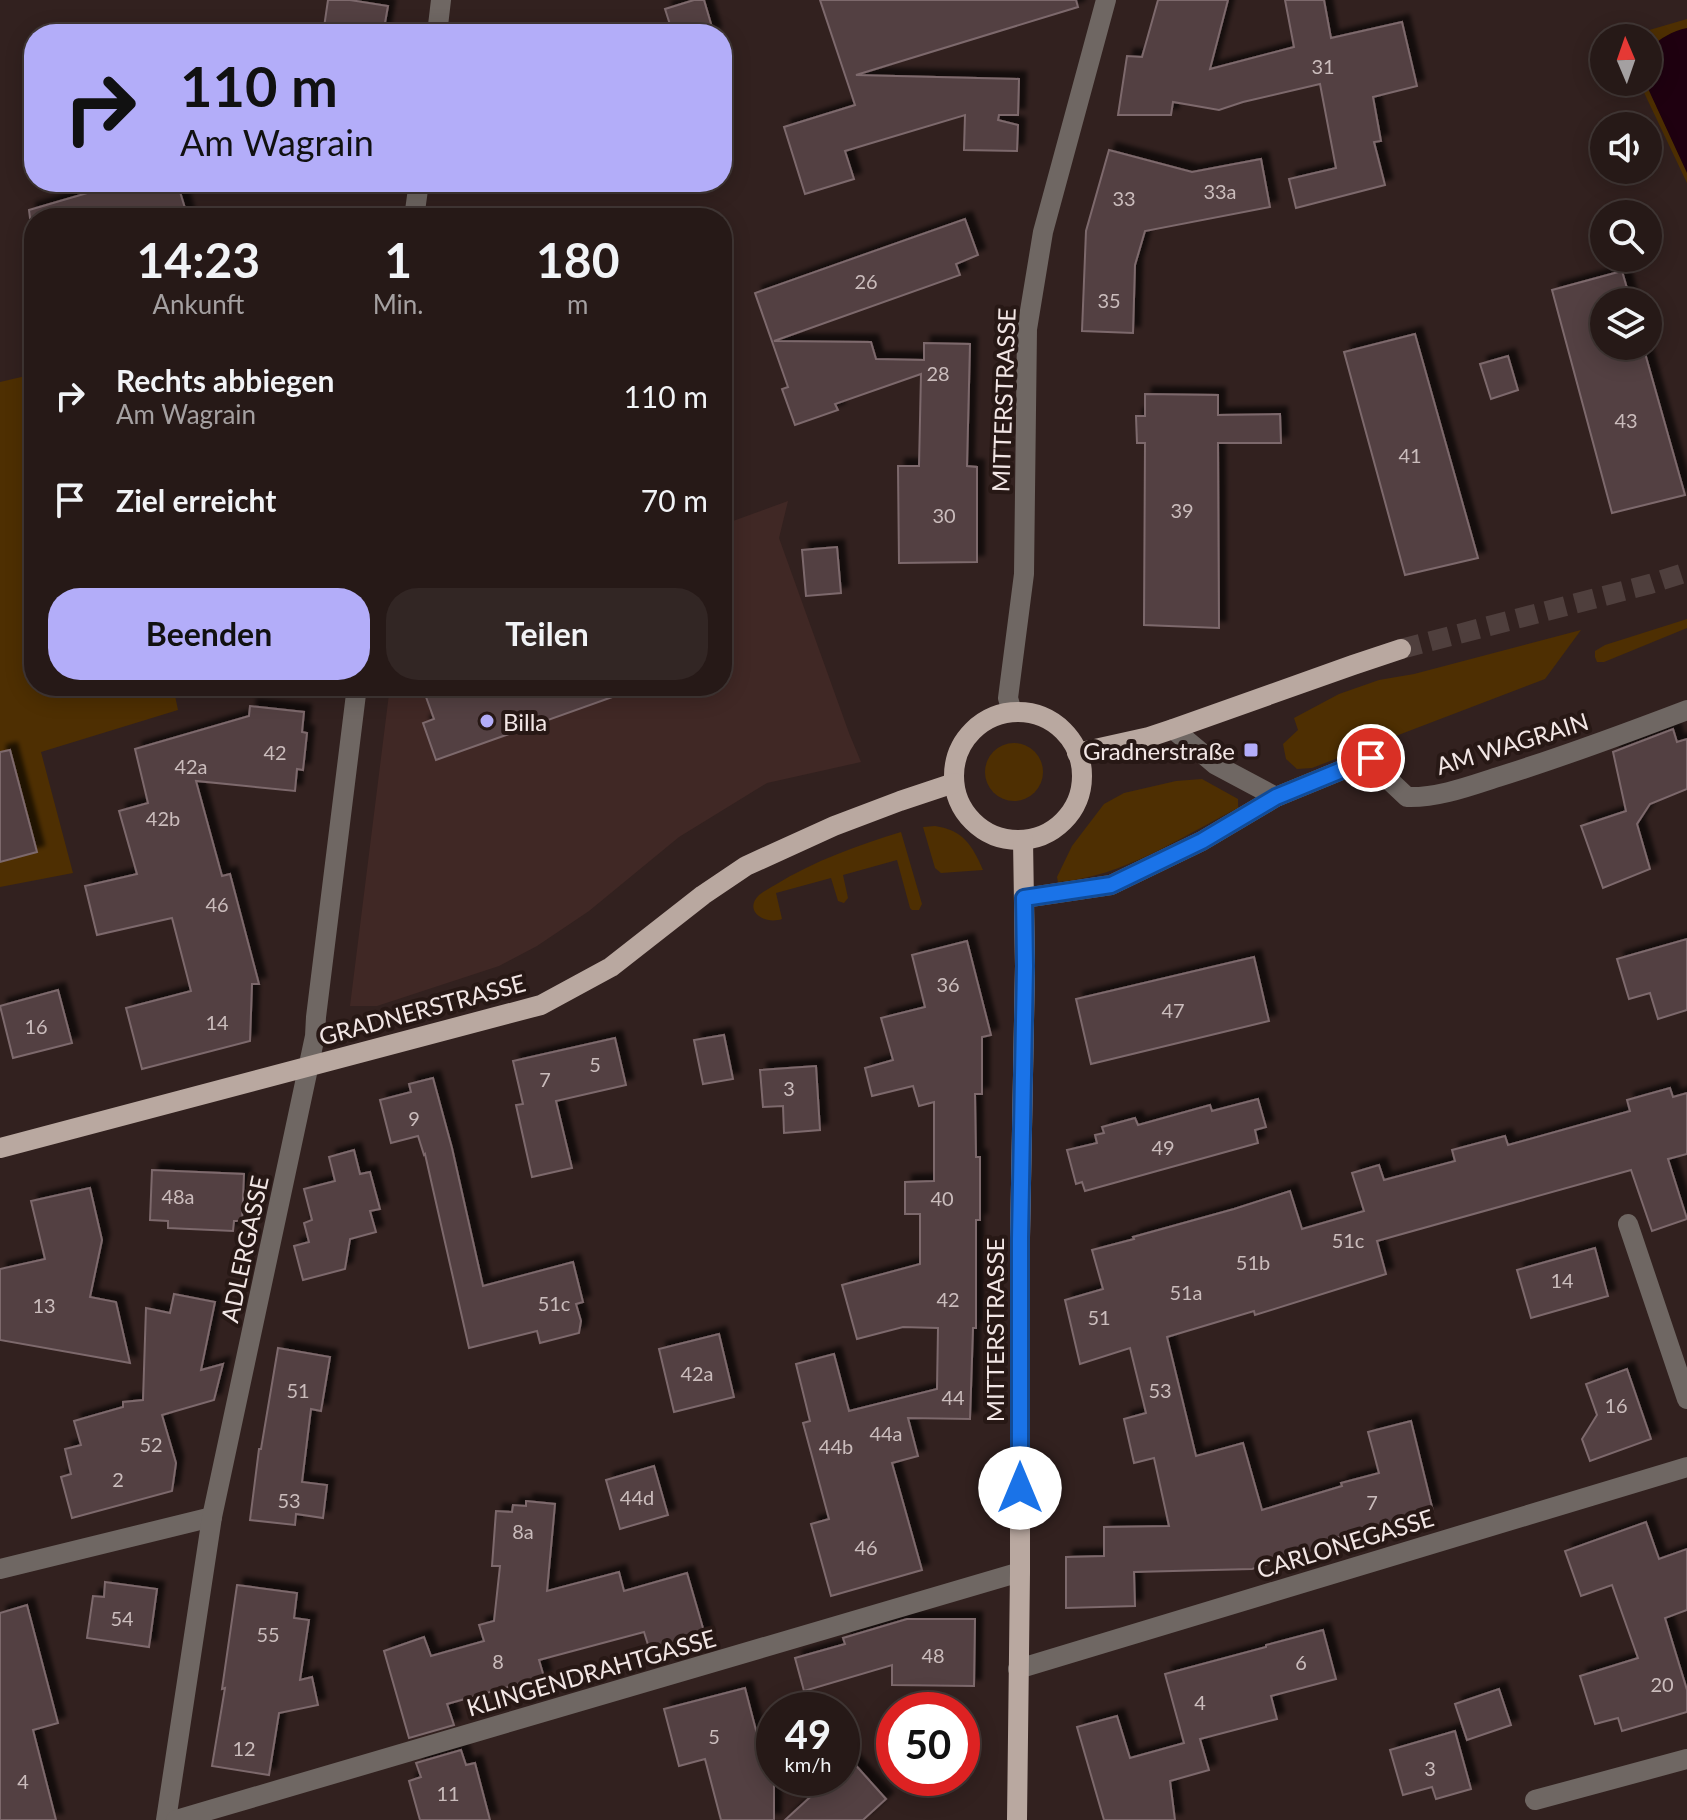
<!DOCTYPE html>
<html lang="de">
<meta charset="utf-8">
<style>
body{margin:0;font-family:Lato,sans-serif;background:#322624;color:#f1f3f6;height:100vh;display:flex;flex-direction:column;font-size:30px;white-space:nowrap}
*{box-sizing:border-box;margin:0}
p{font-size:26px;color:#a4a0a1}
.icon{flex:none;width:44px;height:44px;fill:none;stroke:currentColor;stroke-width:2;stroke-linecap:round;stroke-linejoin:round}
.map{position:relative;flex:1;overflow:hidden}
.side{position:absolute;left:24px;top:208px;width:708px;height:488px;display:flex;flex-direction:column;background:#261917;border-radius:32px;box-shadow:0 4px 20px #0003,0 0 0 2px #423836}
.side>*{flex:none}
.top-card{position:absolute;left:24px;top:24px;width:708px;height:168px;border-radius:32px;box-shadow:0 4px 20px #0003,0 0 0 2px #423836;background:#b3adf9;color:#111;overflow:hidden}
.needle{width:52px;rotate:358deg}
.controls{position:absolute;left:1590px;top:24px;display:grid;gap:16px}
.controls a{display:grid;place-items:center;width:72px;height:72px;border-radius:50%;background:#261917;box-shadow:0 4px 20px #0003,0 0 0 2px #423836;font-size:40px}
.speed{position:absolute;left:756px;top:1692px;display:flex;gap:16px;font-size:40px;font-weight:700;text-align:center}
.speed>*{display:grid;place-content:center;width:104px;height:104px;border-radius:50%;background:#261917;box-shadow:0 4px 20px #0003,0 0 0 2px #423836;line-height:1}
.speed small{font-size:20px;font-weight:400}
.speed .limit{border:12px solid #d22;background:#fff;color:#111}
.pin{position:absolute;display:grid;place-items:center;width:68px;height:68px;color:#fff;margin:-34px;border:4px solid #fff;border-radius:50%;box-shadow:0 2px 8px #0007}
.me{position:absolute;width:88px;margin:-44px;rotate:0deg;stroke-linejoin:round;filter:drop-shadow(0 0 6px #0008)}
.turn{display:flex;align-items:center;gap:28px;height:168px;padding:0 24px;font-size:36px}
.turn .icon{width:104px;height:104px;stroke-width:2.5}
.turn b{display:block;font-size:56px;line-height:68px}
.eta{display:flex;justify-content:space-evenly;align-items:center;height:136px;text-align:center}
.eta b{font-size:48px;font-weight:700;line-height:56px}
.button{display:flex;gap:16px;margin-top:auto;padding:16px 24px}
.button a{flex:1;height:92px;border-radius:32px;background:#b3adf9;color:#111;font-size:32px;font-weight:700;line-height:92px;text-align:center}
.button a+a{background:#322624;color:#f1f3f6}
ul{padding:0;list-style:none}
li{display:flex;align-items:center;gap:24px;height:104px;padding:0 24px}
li div{flex:1}
li b{display:block;font-size:30px}
li em{font-style:normal}
.map>svg:first-child{display:block}
</style>
<div class="map">
<svg width="1687" height="1820" viewBox="0 0 1687 1820">
<defs>
<filter id="shadow"><feDropShadow dx="7" dy="-7" stdDeviation="2" flood-color="#0009"/></filter>
</defs>
<rect width="100%" height="100%" fill="#32211f"/>
<!-- built -->
<polygon fill="#402825" points="788,501 779,538 849,733 861,762 767,783 679,837 589,911 537,946 499,966 377,1006 350,1006 390,686 722,686 722,525"/>
<!-- green -->
<g fill="#4e2f02">
<polygon points="1687,19 1687,183 1639,82 1648,82 1648,38 1622,38"/>
<polygon points="34,374 34,686 173,686 178,710 41,752 73,873 0,887 0,382"/>
<polygon points="1687,619 1687,628 1604,662 1597,662 1595,657 1595,651 1605,645"/>
<polygon points="1581,630 1545,679 1312,768 1297,769 1286,759 1283,744 1298,730 1294,718 1339,694 1379,680 1414,674"/>
<circle cx="1014" cy="772" r="29"/>
<path d="M1202,779L1238,799V808C1181,837 1123,877 1058,882L1057,877L1072,846L1104,804L1124,793L1176,781Z"/>
<path d="M935,826C963,830 972,845 983,870L941,873L935,868L923,827Z"/>
<path d="M901,832L922,904L919,910H912L910,908L897,860L843,875L848,898L844,903L838,901L831,878L776,893L782,919C764,925 743,911 759,895C764,891 770,888 775,885C814,861 858,845 901,832Z"/>
</g>
<!-- water -->
<path fill="#1f0010" d="M1687,28V173L1645,82H1648L1650,48C1661,38 1672,31 1687,28Z"/>
<!-- building -->
<g fill="#524043" stroke="#7d696c" stroke-width="2" filter="url(#shadow)">
<polygon points="328,0 350,0 388,6 383,34 323,34"/>
<polygon points="694,0 704,0 714,34 673,34 665,9"/>
<polygon points="820,0 1076,0 1078,7 856,75 1019,79 1018,115 999,115 998,120 1018,125 1017,151 964,150 965,115 845,151 854,179 805,194 784,127 855,105"/>
<polygon points="1158,0 1228,0 1210,69 1294,47 1285,0 1324,0 1331,38 1402,22 1417,86 1373,97 1381,141 1374,142 1385,185 1296,208 1289,179 1336,168 1320,84 1243,102 1219,110 1173,102 1171,115 1118,115 1127,56 1142,57"/>
<polygon points="1109,150 1192,172 1261,159 1270,207 1145,231 1135,265 1133,333 1082,331 1086,231"/>
<polygon points="125,182 177,182 188,218 30,218 29,210"/>
<polygon points="965,219 978,255 956,264 960,275 774,341 871,342 876,359 924,360 924,343 970,344 967,466 977,467 977,562 899,563 898,466 919,466 921,374 835,404 838,410 795,425 782,389 788,387 755,293"/>
<polygon points="1622,271 1631,302 1604,302 1604,346 1643,346 1685,495 1612,513 1552,290"/>
<polygon points="1415,334 1478,558 1405,575 1344,352"/>
<polygon points="1508,356 1518,390 1491,399 1480,364"/>
<polygon points="1145,394 1218,395 1218,415 1280,414 1281,443 1218,443 1219,628 1144,625 1145,443 1137,443 1136,416 1145,416"/>
<polygon points="837,547 841,593 806,596 802,550"/>
<polygon points="422,686 632,686 632,690 436,760 423,723 434,719"/>
<polygon points="250,706 304,712 302,732 307,733 303,770 297,769 295,791 196,781 222,876 230,874 259,984 252,984 250,1041 142,1069 126,1008 191,991 172,918 97,935 85,886 137,874 119,811 148,803 135,749 249,716"/>
<polygon points="1673,729 1677,742 1687,739 1687,789 1650,804 1637,824 1650,869 1603,888 1581,826 1626,811 1613,752"/>
<polygon points="10,750 37,852 0,862 0,752"/>
<polygon points="1687,939 1687,1010 1658,1019 1650,993 1629,999 1617,959"/>
<polygon points="967,941 991,1035 982,1037 982,1094 975,1094 976,1157 980,1157 980,1220 976,1220 976,1328 973,1328 970,1419 908,1418 918,1456 892,1463 922,1570 831,1596 811,1524 829,1519 803,1423 810,1421 796,1364 834,1354 849,1411 937,1389 938,1328 903,1327 857,1339 842,1285 920,1264 920,1214 905,1214 905,1182 934,1181 934,1102 919,1106 913,1086 872,1096 865,1068 893,1060 881,1018 925,1007 912,955"/>
<polygon points="1254,957 1269,1021 1091,1064 1076,999"/>
<polygon points="58,990 72,1043 13,1058 0,1006"/>
<polygon points="724,1035 733,1079 703,1084 694,1040"/>
<polygon points="615,1038 626,1085 556,1101 572,1168 532,1177 516,1105 523,1104 513,1061"/>
<polygon points="816,1066 820,1130 784,1133 783,1106 763,1107 760,1070"/>
<polygon points="433,1078 452,1148 483,1286 573,1262 583,1302 576,1304 581,1321 579,1333 540,1343 537,1331 469,1348 425,1154 424,1155 418,1136 391,1143 380,1100 411,1092 409,1084"/>
<polygon points="1670,1088 1673,1097 1687,1093 1687,1154 1668,1159 1687,1219 1652,1231 1631,1170 1377,1241 1386,1274 1255,1315 1254,1311 1167,1337 1196,1456 1243,1443 1262,1510 1342,1486 1341,1483 1379,1473 1368,1432 1411,1421 1433,1511 1403,1520 1403,1521 1327,1540 1328,1545 1252,1569 1134,1572 1135,1606 1066,1608 1066,1557 1104,1556 1104,1527 1169,1526 1154,1458 1134,1463 1124,1419 1146,1413 1130,1348 1080,1364 1065,1300 1103,1289 1092,1250 1134,1239 1133,1237 1234,1209 1290,1191 1302,1229 1364,1211 1352,1173 1379,1165 1384,1180 1455,1161 1452,1150 1505,1136 1508,1145 1630,1111 1627,1100"/>
<polygon points="1258,1099 1266,1127 1255,1130 1258,1143 1085,1191 1082,1182 1076,1184 1067,1150 1097,1143 1095,1135 1104,1133 1102,1127 1135,1118 1138,1125 1210,1105 1212,1111"/>
<polygon points="354,1150 360,1174 370,1172 380,1209 370,1211 376,1232 350,1239 345,1269 303,1280 294,1246 309,1242 304,1223 312,1220 304,1189 335,1181 329,1157"/>
<polygon points="152,1170 244,1174 242,1221 234,1221 233,1231 168,1228 168,1221 150,1220"/>
<polygon points="90,1188 102,1240 90,1297 116,1302 130,1363 0,1340 0,1269 45,1259 31,1201"/>
<polygon points="1595,1248 1608,1296 1531,1318 1517,1270"/>
<polygon points="174,1294 215,1302 201,1370 223,1364 214,1400 162,1415 176,1463 172,1491 72,1518 61,1477 71,1474 65,1449 81,1445 74,1421 123,1407 123,1402 143,1400 146,1308 170,1313"/>
<polygon points="719,1334 734,1397 674,1412 659,1349"/>
<polygon points="278,1348 330,1357 321,1411 311,1409 302,1482 327,1485 323,1518 296,1514 295,1525 250,1520 259,1449 261,1449"/>
<polygon points="1627,1369 1651,1439 1590,1461 1582,1439 1597,1415 1586,1384"/>
<polygon points="654,1466 668,1515 620,1529 606,1480"/>
<polygon points="526,1501 555,1504 547,1591 619,1572 624,1591 687,1573 705,1635 650,1651 644,1632 539,1660 544,1677 447,1704 454,1725 409,1738 384,1651 424,1637 431,1656 484,1641 479,1625 494,1621 500,1566 492,1566 496,1511 512,1512 513,1505 526,1506"/>
<polygon points="1646,1522 1659,1559 1687,1549 1687,1610 1665,1618 1687,1690 1687,1712 1622,1731 1618,1718 1595,1724 1580,1676 1638,1658 1612,1585 1581,1596 1565,1551"/>
<polygon points="105,1582 157,1589 149,1647 87,1638 93,1596 104,1597"/>
<polygon points="237,1585 297,1593 294,1618 309,1620 300,1680 312,1677 318,1705 279,1713 269,1775 212,1766 225,1688 222,1689"/>
<polygon points="27,1605 58,1723 33,1730 56,1820 0,1820 0,1613"/>
<polygon points="907,1619 975,1619 974,1686 892,1685 892,1665 804,1691 795,1658 845,1644 843,1638"/>
<polygon points="1323,1630 1336,1679 1271,1696 1277,1719 1200,1739 1209,1770 1170,1781 1175,1820 1104,1820 1077,1727 1117,1716 1130,1758 1184,1743 1165,1674 1266,1647 1266,1645"/>
<polygon points="745,1688 758,1738 774,1734 774,1820 721,1820 705,1759 679,1766 664,1709"/>
<polygon points="1499,1689 1511,1725 1467,1740 1455,1704"/>
<polygon points="1455,1731 1471,1789 1436,1799 1432,1787 1403,1795 1390,1750"/>
<polygon points="461,1750 466,1765 475,1763 490,1820 420,1820 409,1781 421,1777 416,1763"/>
<polygon points="851,1760 886,1799 863,1820 785,1820 831,1778 842,1778 842,1768"/>
</g>
<g fill="none" stroke-linecap="round" stroke-linejoin="round">
<!-- major-tunnel -->
<polyline stroke="#4f3f3d" stroke-width="20" stroke-dasharray="20 10" stroke-linecap="butt" points="1401,649 1650,584 1687,572"/>
<!-- minor -->
<g stroke="#6f6763" stroke-width="20">
<polyline points="437,34 441,0"/>
<polyline points="414,218 419,182"/>
<polyline points="1012,712 1008,698 1024,574 1027,329 1043,232 1106,0"/>
<polyline points="1173,729 1216,765 1276,797"/>
<path d="M1024,898L1111,885L1202,841L1276,797L1371,758L1390,781L1407,797C1438,798 1470,786 1498,777C1562,757 1624,734 1687,710"/>
<polyline points="1628,1224 1687,1399"/>
<polyline points="0,1569 212,1517"/>
<polyline points="1018,1669 1687,1467"/>
<polyline points="1535,1800 1687,1759"/>
<polyline points="166,1820 212,1517 315,1036 316,1017 357,686"/>
<polyline points="176,1820 1020,1572"/>
</g>
<!-- major -->
<g stroke="#b9a8a0" stroke-width="20">
<circle cx="1018" cy="776" r="64"/>
<polyline points="1077,753 1149,737 1173,729 1353,665 1401,649"/>
<polyline points="0,1148 541,1005 611,967 703,895 746,866 834,826 900,801 954,783"/>
<polyline points="1017,1820 1020,1572 1020,1238 1025,966 1023,840"/>
</g>
</g>
<g fill="none" stroke-linecap="round" stroke-linejoin="round">
<!-- route casing -->
<g stroke="#114b97" stroke-width="20">
<polyline id="route" points="1020,1488 1020,1238 1025,966 1024,898 1111,885 1202,841 1276,797 1371,758"/>
</g>
<!-- route -->
<use href="#route" stroke="#1a73e8" stroke-width="14"/>
</g>
<!-- markers -->
<g fill="#b3adf9" stroke="#271815" stroke-width="3">
<circle cx="487" cy="721" r="8"/>
<rect x="1243" y="742" width="16" height="16" rx="4"/>
</g>
<g text-anchor="middle" dominant-baseline="central" stroke-width="8" stroke-linejoin="round" paint-order="stroke">
<!-- number labels -->
<g font-size="20" fill="#cabcbc">
<text x="1323" y="66">31</text>
<text x="1220" y="191">33a</text>
<text x="1124" y="198">33</text>
<text x="866" y="281">26</text>
<text x="1109" y="300">35</text>
<text x="938" y="373">28</text>
<text x="1626" y="420">43</text>
<text x="1410" y="455">41</text>
<text x="1182" y="510">39</text>
<text x="944" y="515">30</text>
<text x="275" y="752">42</text>
<text x="191" y="766">42a</text>
<text x="163" y="818">42b</text>
<text x="217" y="904">46</text>
<text x="948" y="984">36</text>
<text x="1173" y="1010">47</text>
<text x="217" y="1022">14</text>
<text x="36" y="1026">16</text>
<text x="595" y="1064">5</text>
<text x="545" y="1079">7</text>
<text x="789" y="1088">3</text>
<text x="414" y="1118">9</text>
<text x="1163" y="1147">49</text>
<text x="178" y="1196">48a</text>
<text x="942" y="1198">40</text>
<text x="1348" y="1240">51c</text>
<text x="1253" y="1262">51b</text>
<text x="1562" y="1280">14</text>
<text x="1186" y="1292">51a</text>
<text x="948" y="1299">42</text>
<text x="554" y="1303">51c</text>
<text x="44" y="1305">13</text>
<text x="1099" y="1317">51</text>
<text x="697" y="1373">42a</text>
<text x="298" y="1390">51</text>
<text x="1160" y="1390">53</text>
<text x="953" y="1397">44</text>
<text x="1616" y="1405">16</text>
<text x="886" y="1433">44a</text>
<text x="151" y="1444">52</text>
<text x="836" y="1446">44b</text>
<text x="118" y="1479">2</text>
<text x="637" y="1497">44d</text>
<text x="289" y="1500">53</text>
<text x="1372" y="1502">7</text>
<text x="523" y="1531">8a</text>
<text x="866" y="1547">46</text>
<text x="122" y="1618">54</text>
<text x="268" y="1634">55</text>
<text x="933" y="1655">48</text>
<text x="498" y="1661">8</text>
<text x="1301" y="1662">6</text>
<text x="1662" y="1684">20</text>
<text x="1200" y="1702">4</text>
<text x="714" y="1736">5</text>
<text x="244" y="1748">12</text>
<text x="1430" y="1768">3</text>
<text x="23" y="1781">4</text>
<text x="448" y="1793">11</text>
</g>
<!-- street labels -->
<g font-size="24" fill="#f2e6e5" stroke="#271815">
<text transform="translate(1003 400) rotate(-88)">MITTERSTRASSE</text>
<text transform="translate(1512 743) rotate(-17)">AM WAGRAIN</text>
<text transform="translate(422 1009) rotate(-15)">GRADNERSTRASSE</text>
<text transform="translate(244 1249) rotate(-78)">ADLERGASSE</text>
<text transform="translate(994 1330) rotate(-90)">MITTERSTRASSE</text>
<text transform="translate(1345 1543) rotate(-17)">CARLONEGASSE</text>
<text transform="translate(591 1672) rotate(-16)">KLINGENDRAHTGASSE</text>
</g>
<!-- poi labels -->
<g font-size="24" fill="#f2e6e5" stroke="#271815" text-anchor="start">
<text x="503" y="721">Billa</text>
<text x="1235" y="750" text-anchor="end">Gradnerstraße</text>
</g>
</g>
</svg>
<div class="controls">
<a><svg class="needle" viewBox="-14 -14 28 28"><path d="M0-13l5 13h-10z" fill="#e53935"/><path d="M0 13l5-13h-10z" fill="#a4a0a1"/></svg></a>
<a><svg class="icon" aria-label="sound" viewBox="0 0 24 24"><path d="M4 9h4l5-4v14l-5-4H4zM17 9q2 3 0 6"/></svg></a>
<a><svg class="icon" aria-label="search" viewBox="0 0 24 24"><circle cx="10" cy="10" r="6"/><path d="M15 15l6 6"/></svg></a>
<a><svg class="icon" aria-label="layers" viewBox="0 0 24 24"><path d="M12 4l9 5-9 5-9-5zM3 14l9 5 9-5"/></svg></a>
</div>
<div class="speed"><div>49<small>km/h</small></div><div class="limit">50</div></div>
<div class="pin" style="left:1371px;top:758px;background:#d93025"><svg class="icon" aria-label="arrive" viewBox="0 0 24 24"><path d="M6 21V4h12l-3 4 3 4H6"/></svg></div>
<svg class="me" style="left:1020px;top:1488px" viewBox="-20 -20 40 40"><circle r="19" fill="#fff"/><path d="M0-13L10 11 0 6-10 11z" fill="#1a73e8"/></svg>
<div class="top-card">
<div class="turn"><svg class="icon" aria-label="right" viewBox="0 0 24 24"><path d="M7 20v-9h11M14 6l5 5-5 5"/></svg><div><b>110 m</b>Am Wagrain</div></div>
</div>
<section class="side">
<div class="eta">
<div><b>14:23</b><p>Ankunft</p></div>
<div><b>1</b><p>Min.</p></div>
<div><b>180</b><p>m</p></div>
</div>
<ul>
<li><svg class="icon" aria-label="right" viewBox="0 0 24 24"><path d="M7 20v-9h11M14 6l5 5-5 5"/></svg><div><b>Rechts abbiegen</b><p>Am Wagrain</p></div><em>110 m</em></li>
<li><svg class="icon" aria-label="arrive" viewBox="0 0 24 24"><path d="M6 21V4h12l-3 4 3 4H6"/></svg><div><b>Ziel erreicht</b></div><em>70 m</em></li>
</ul>
<div class="button"><a>Beenden</a><a>Teilen</a></div>
</section>
</div>
